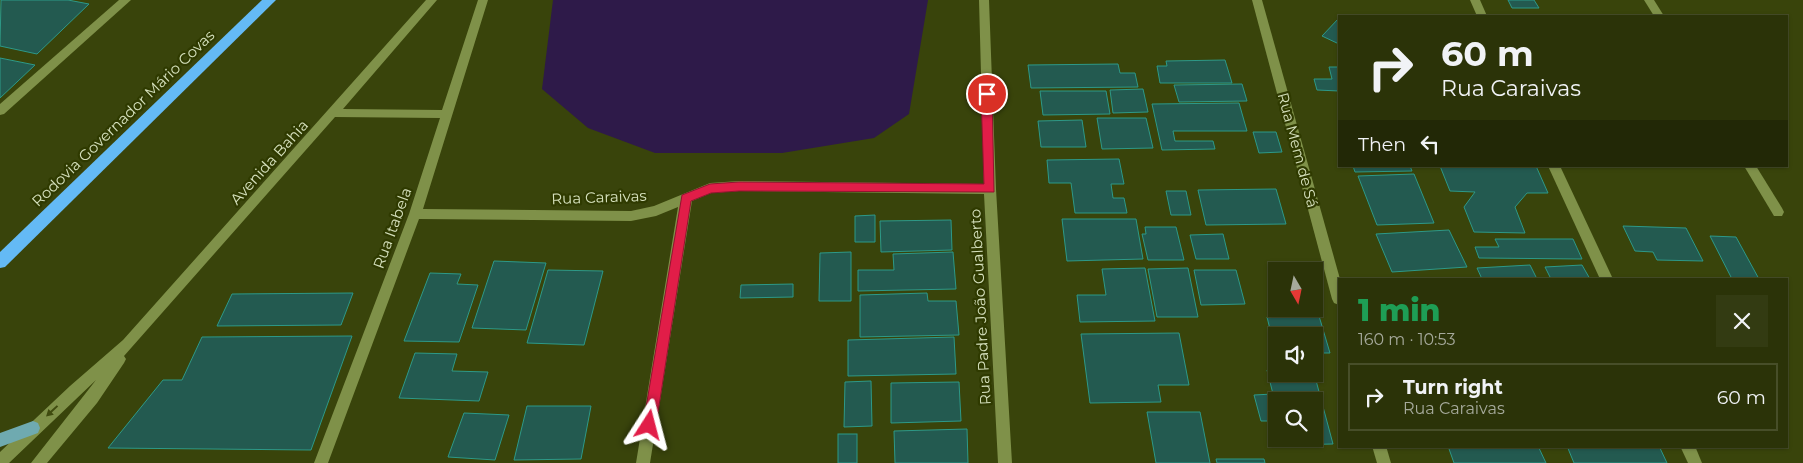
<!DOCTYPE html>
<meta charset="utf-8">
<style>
body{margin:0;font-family:Montserrat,sans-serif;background:#333b12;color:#f1f3f6;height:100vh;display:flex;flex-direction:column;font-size:19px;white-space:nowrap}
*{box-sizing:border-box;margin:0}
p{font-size:16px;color:#a6aa9c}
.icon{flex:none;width:28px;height:28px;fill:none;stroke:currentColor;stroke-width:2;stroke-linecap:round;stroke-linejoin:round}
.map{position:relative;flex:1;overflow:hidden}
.side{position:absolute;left:1338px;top:278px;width:450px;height:170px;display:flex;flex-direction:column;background:#2b3308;border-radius:0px;box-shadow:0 1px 4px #0004,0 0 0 1px #474e29}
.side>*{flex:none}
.hud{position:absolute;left:1338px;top:15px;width:450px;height:152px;border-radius:0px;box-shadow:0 1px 4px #0004,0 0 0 1px #474e29;background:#2b3308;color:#f1f3f6;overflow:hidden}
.needle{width:32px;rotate:171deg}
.buttons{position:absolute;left:1268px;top:262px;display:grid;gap:10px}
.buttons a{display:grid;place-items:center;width:55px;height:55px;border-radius:0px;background:#2b3308;box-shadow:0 1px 4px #0004,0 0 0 1px #474e29;font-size:25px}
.pin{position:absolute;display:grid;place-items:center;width:42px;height:42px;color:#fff;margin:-21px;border:2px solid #fff;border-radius:50%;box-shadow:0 1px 5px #0007}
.me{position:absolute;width:55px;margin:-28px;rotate:9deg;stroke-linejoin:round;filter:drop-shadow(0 0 4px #0008)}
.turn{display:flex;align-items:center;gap:18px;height:105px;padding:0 20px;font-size:22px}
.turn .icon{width:65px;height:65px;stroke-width:2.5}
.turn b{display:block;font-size:35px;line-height:42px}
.then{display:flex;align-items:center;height:48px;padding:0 20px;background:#0003;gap:10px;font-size:19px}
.round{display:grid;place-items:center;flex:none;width:52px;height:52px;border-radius:0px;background:#333b12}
.headline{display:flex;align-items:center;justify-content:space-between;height:85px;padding:0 20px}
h1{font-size:30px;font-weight:800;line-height:38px;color:#1e9e55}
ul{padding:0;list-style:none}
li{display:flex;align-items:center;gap:15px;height:68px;margin:0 10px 8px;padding:0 10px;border:2px solid #474e29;border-radius:0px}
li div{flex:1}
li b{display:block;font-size:19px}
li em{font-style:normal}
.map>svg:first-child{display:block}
</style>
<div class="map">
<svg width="1803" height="463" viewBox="0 0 1803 463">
<rect width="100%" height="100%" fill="#39440b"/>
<!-- water -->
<polygon fill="#2e1a49" points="553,0 928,0 909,114 874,138 782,153 655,153 588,128 542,89"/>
<!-- building -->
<g fill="#235a50" stroke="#2d9988">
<polygon points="1,0 68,0 89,4 37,54 0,46"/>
<polygon points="1508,0 1534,0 1539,8 1512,8"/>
<polygon points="1339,18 1339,44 1322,36"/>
<polygon points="0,58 35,65 0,98"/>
<polygon points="1225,60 1232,83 1160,83 1157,66 1167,66 1166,61"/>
<polygon points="1118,64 1120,73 1135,73 1138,87 1031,88 1028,65"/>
<polygon points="1329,67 1339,67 1339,91 1317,90 1314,79 1332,79"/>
<polygon points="1242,84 1247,101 1179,102 1174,85"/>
<polygon points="1143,89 1148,112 1113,113 1110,90"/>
<polygon points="1040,91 1106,91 1110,114 1043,115"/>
<polygon points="1239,103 1247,131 1173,131 1175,141 1213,141 1215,149 1162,150 1152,104"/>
<polygon points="1097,118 1146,118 1153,148 1102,149"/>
<polygon points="1082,120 1086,147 1041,147 1038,121"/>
<polygon points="1253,132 1276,132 1282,152 1259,153"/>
<polygon points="1119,159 1124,184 1111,184 1113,198 1124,198 1127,213 1075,213 1071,183 1049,183 1047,160"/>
<polygon points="1353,166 1410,166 1412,171 1355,172"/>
<polygon points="1440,166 1536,166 1548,193 1527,193 1515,207 1525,233 1474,232 1464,207 1475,192 1450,191"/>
<polygon points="1414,174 1434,223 1377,225 1358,176"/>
<polygon points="1276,189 1286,224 1206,225 1198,190"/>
<polygon points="1166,191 1186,191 1191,215 1171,215"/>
<polygon points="875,215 875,242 855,242 855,216"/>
<polygon points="1062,219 1136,219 1143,259 1067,261"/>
<polygon points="951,220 952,250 881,252 880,221"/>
<polygon points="1623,226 1686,228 1703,261 1657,260 1653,252 1635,251"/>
<polygon points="1145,227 1176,227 1184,260 1148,260 1142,234 1146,234"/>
<polygon points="1449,230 1467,267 1392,272 1376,234"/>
<polygon points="1223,234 1229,259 1196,259 1190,235"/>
<polygon points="1710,236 1736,237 1759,279 1732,279"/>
<polygon points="1495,239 1573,239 1582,259 1479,258 1475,247 1499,247"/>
<polygon points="851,252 851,301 819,301 820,253"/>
<polygon points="953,252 956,289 858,291 858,270 894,270 893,254"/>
<polygon points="494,261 546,263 526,330 472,328"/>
<polygon points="1530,265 1537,279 1482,279 1477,268"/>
<polygon points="1582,265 1590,279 1551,279 1545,267"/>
<polygon points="1145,268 1155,321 1080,322 1077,295 1106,295 1102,269"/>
<polygon points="1188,268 1198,317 1157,317 1148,269"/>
<polygon points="548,270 603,271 584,345 527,343"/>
<polygon points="1194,270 1236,270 1245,304 1201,305"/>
<polygon points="430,273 461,274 457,284 478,285 459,342 404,341"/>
<polygon points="793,284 793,297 740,298 741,285"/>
<polygon points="353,293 341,325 217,326 232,294"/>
<polygon points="927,293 928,301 956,301 959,335 860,337 860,295"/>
<polygon points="1319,316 1330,353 1314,353 1314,336 1276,336 1276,354 1267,317"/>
<polygon points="1179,333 1189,385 1158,385 1161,402 1090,403 1081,334"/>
<polygon points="352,336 311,450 108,448 163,380 182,380 202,337"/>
<polygon points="954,337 956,374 848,376 848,340"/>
<polygon points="415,353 457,354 452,371 488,372 479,401 399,398"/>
<polygon points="1267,370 1276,370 1276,374 1314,373 1333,444 1286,445 1285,439 1314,439 1314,401 1276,401 1276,421 1261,421 1254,395 1273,394"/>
<polygon points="871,381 872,426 844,427 845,382"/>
<polygon points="959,382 961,421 891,423 891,383"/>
<polygon points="527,406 591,406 581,459 514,460"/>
<polygon points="1147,412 1200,412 1210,463 1156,463"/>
<polygon points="464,413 509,415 495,460 448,457"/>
<polygon points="967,429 968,463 895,463 894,431"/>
<rect x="838" y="434" width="19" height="29"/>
<polygon points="1448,446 1538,446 1546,463 1454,463"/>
<polygon points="1567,446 1659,446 1667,463 1574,463"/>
<polygon points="1216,459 1264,459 1265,463 1217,463"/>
</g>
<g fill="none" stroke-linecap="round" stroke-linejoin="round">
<!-- minor -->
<g fill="#7f9149" fill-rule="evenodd">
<polygon points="119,0 131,0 4,114 0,115 0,104"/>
<polygon points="426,0 437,0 343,109 442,110 478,0 488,0 423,209 631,211 654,206 710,183 739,181 984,184 979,0 989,0 996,189 1012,463 998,463 984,194 739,191 711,193 692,201 650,463 636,463 678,207 656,216 631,221 419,219 328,463 314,463 409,214 440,118 335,117 124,356 126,359 124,363 97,403 47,463 31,463 96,380 9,463 0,463 0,452 70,386 123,340"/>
<polygon points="1252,0 1262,0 1340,279 1339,305 1334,303 1332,299"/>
<polygon points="1470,0 1480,0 1487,16 1477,16"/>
<polygon points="1644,0 1654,0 1664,16 1654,16"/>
<polygon points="1548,166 1560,166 1613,279 1600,279"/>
<polygon points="1744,166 1756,166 1782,208 1784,212 1782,216 1774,216"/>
<polygon points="1372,446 1386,446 1391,463 1377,463"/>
<polygon points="1680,446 1695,446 1702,463 1688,463"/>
</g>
<!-- major -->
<polygon fill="#6faab0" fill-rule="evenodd" points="33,421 38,423 40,428 38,433 0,447 0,433"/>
<!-- highway -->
<polygon fill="#64baf5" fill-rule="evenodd" points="262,0 276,0 5,267 0,268 0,252"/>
</g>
<!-- one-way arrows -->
<defs><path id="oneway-solid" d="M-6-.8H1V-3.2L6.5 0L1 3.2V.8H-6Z" transform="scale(1.25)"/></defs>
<use fill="#3f4b0f" href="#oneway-solid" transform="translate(52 411) rotate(137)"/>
<!-- route -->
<polygon fill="#e11d48" stroke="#92132f" points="987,91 992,94 994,192 739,191 711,193 691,201 656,425 654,429 649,431 645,429 643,425 682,195 710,184 739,182 984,184 981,94"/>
<g text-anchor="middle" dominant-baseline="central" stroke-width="4.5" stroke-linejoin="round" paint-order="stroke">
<!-- street labels -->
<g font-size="15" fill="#d6e1bd" stroke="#2f3a00">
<text transform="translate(123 118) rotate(-44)">Rodovia Governador Mário Covas</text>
<text transform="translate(1298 150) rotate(75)">Rua Mem de Sá</text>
<text transform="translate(269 162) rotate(-48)">Avenida Bahia</text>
<text transform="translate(599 197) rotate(-2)">Rua Caraivas</text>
<text transform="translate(392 228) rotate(-70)">Rua Itabela</text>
<text transform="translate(980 307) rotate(-93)">Rua Padre João Gualberto</text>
</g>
</g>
</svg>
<div class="buttons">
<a><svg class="needle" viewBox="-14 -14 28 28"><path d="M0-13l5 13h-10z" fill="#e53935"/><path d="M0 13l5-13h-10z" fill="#a6aa9c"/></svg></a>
<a><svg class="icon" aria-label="sound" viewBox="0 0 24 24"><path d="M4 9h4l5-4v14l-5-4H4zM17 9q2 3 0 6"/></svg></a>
<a><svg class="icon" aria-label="search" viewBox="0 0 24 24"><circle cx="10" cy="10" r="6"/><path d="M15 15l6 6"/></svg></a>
</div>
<div class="pin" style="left:987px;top:94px;background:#d93025"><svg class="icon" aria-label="arrive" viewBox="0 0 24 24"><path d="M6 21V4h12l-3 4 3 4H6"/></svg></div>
<svg class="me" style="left:649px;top:425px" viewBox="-20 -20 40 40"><path d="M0-17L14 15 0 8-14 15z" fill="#e11d48" stroke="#fff" stroke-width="4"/></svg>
<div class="hud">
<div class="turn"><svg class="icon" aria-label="right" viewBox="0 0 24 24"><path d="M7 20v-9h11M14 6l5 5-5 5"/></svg><div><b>60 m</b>Rua Caraivas</div></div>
<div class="then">Then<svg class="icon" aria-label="left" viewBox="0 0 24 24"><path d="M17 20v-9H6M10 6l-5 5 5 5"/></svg></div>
</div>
<section class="side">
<div class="headline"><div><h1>1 min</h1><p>160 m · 10:53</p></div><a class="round"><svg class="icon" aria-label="close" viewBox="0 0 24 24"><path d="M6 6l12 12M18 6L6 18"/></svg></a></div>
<ul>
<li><svg class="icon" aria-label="right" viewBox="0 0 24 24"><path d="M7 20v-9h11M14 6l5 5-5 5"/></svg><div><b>Turn right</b><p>Rua Caraivas</p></div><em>60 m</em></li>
</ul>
</section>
</div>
